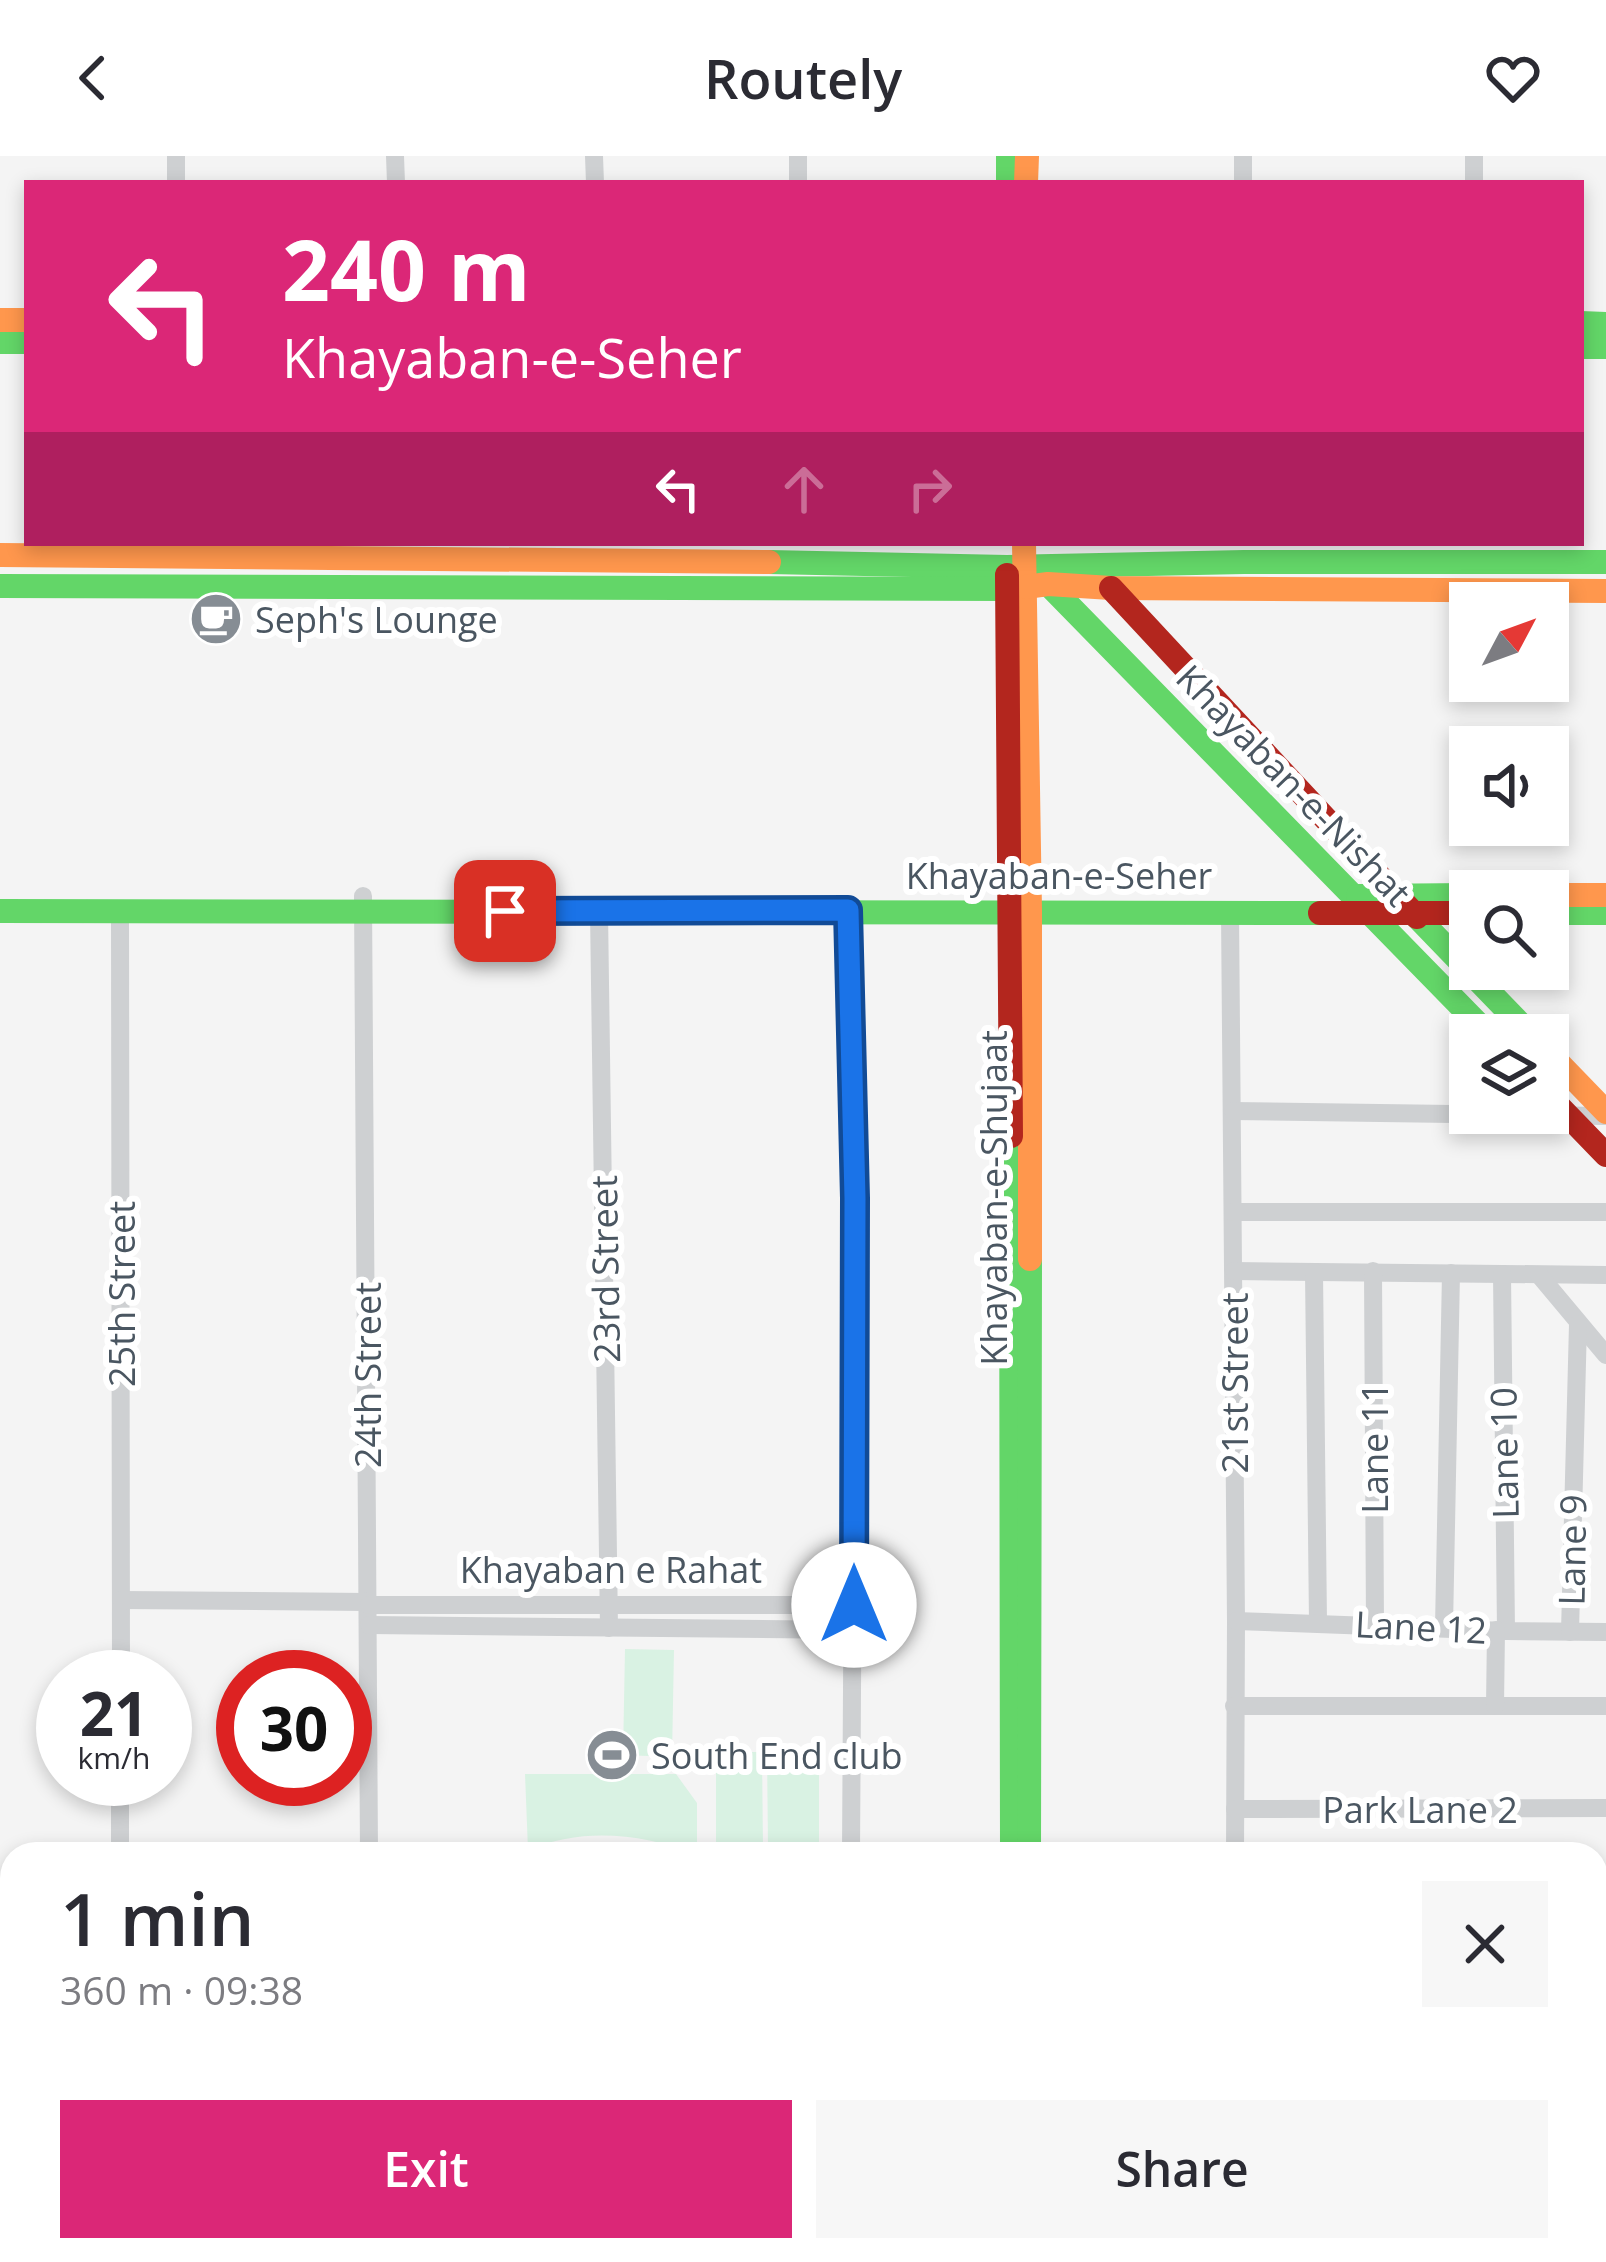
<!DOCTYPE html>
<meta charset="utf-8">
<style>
body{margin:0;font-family:"Open Sans",sans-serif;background:#f7f7f7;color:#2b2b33;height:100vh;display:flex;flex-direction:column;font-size:45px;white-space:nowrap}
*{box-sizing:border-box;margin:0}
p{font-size:39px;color:#7c7c81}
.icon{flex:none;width:66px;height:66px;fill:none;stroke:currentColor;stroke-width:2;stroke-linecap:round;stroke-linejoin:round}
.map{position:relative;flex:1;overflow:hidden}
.side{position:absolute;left:0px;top:1686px;width:1608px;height:420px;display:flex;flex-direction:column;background:#fff;border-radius:36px 36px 0 0;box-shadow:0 6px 18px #0003}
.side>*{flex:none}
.top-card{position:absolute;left:24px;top:24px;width:1560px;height:366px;border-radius:0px;box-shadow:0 6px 18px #0003;background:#db2777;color:#fff;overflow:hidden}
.needle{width:78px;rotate:49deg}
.controls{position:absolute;left:1449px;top:426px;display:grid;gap:24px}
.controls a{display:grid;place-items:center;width:120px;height:120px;border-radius:0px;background:#fff;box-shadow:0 6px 18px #0003;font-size:60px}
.speed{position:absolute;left:36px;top:1494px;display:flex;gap:24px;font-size:60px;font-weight:700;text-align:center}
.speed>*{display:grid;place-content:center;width:156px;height:156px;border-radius:50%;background:#fff;box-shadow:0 6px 18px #0003;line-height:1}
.speed small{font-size:30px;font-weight:400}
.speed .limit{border:18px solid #d22;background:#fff;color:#111}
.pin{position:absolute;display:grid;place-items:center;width:102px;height:102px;color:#fff;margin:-51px;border-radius:24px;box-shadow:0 6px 18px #0006}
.me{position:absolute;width:132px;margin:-66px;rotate:0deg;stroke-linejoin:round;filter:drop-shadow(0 0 9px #0008)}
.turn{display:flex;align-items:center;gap:42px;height:252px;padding:0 60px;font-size:54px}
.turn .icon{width:156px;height:156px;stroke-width:2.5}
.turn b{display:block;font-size:84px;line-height:102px}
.lanes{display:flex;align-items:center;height:114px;padding:0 60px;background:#0003;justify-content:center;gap:60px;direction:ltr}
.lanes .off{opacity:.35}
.round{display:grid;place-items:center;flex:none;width:126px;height:126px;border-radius:0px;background:#f7f7f7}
.headline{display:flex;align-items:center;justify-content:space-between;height:204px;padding:0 60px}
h1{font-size:72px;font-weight:600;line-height:90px}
.cta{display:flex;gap:24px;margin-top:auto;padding:24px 60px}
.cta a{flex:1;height:138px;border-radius:0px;background:#db2777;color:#fff;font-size:48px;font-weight:600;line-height:138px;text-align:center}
.cta a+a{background:#f7f7f7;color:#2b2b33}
header{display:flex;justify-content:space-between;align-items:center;height:156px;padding:0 60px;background:#fff;font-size:54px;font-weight:600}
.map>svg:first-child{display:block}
</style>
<header><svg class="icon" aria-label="back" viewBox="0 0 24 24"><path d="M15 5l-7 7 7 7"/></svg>Routely<svg class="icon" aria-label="heart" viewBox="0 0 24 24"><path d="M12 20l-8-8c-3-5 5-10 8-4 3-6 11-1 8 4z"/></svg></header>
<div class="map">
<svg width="1606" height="2106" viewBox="0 0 1606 2106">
<rect width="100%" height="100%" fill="#f4f4f4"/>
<!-- green -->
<g fill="#d9f2e3">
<polygon points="625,1493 674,1494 672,1601 623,1599"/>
<polygon points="716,1596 762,1596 763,1693 716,1693"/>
<polygon points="767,1596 819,1596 819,1693 768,1693"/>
<path d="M525,1618H676L697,1647V1698C641,1678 584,1671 528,1694Z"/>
<polygon points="509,2094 709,2094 691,2106 537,2106"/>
</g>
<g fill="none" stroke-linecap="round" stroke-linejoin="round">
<!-- street -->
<g stroke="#ced0d2" stroke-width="18">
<polyline points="176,0 176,27"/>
<polyline points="395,0 396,27"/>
<polyline points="594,0 595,27"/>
<polyline points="798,0 798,27"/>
<polyline points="1243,0 1243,27"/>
<polyline points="1474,0 1474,27"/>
<polyline points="363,740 369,1698"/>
<polyline points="848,754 855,1042 851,1698"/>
<polyline points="120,755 121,1521"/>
<polyline points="599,755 609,1472"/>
<polyline points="1230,756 1236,1465 1235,1698"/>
<polyline points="1233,955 1606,960"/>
<polyline points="1233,1056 1606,1056"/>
<polyline points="1234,1115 1606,1119"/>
<polyline points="1373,1115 1375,1469"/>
<polyline points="1314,1116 1318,1466"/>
<polyline points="1502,1118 1506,1475"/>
<polyline points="1539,1119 1606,1199"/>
<polyline points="121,1444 369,1446"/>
<polyline points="369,1449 854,1449"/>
<polyline points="1236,1465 1506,1475 1606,1476"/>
<polyline points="369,1469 852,1474"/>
<polyline points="1444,1471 1451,1117"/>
<polyline points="1570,1476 1578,1168"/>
<polyline points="1234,1550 1606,1550"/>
<polyline points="1495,1550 1496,1474"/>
<polyline points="1235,1653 1606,1652"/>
<polyline points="120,1698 120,1623"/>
<polyline points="0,1828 12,1828"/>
<polyline points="0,1849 12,1849"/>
<polyline points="850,2094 850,2106"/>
<polyline points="119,2106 119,2094"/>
<polyline points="366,2106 366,2094"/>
<polyline points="1235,2106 1235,2094"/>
<polyline points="1441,2106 1441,2094"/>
</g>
<!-- fast -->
<g stroke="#63d668" stroke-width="24">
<polyline points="1008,0 1008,27"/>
<polyline points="1581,167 1606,168"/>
<polyline points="0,186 27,186"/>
<polyline points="1581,191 1606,191"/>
<polyline points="769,406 1007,411 1244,406 1606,406"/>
<polyline points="1048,428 1489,879"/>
<polyline points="0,430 1007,433 1026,431"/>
<polyline points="1358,740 1470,739"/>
<polyline points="0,755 1320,757"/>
<polyline points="1548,757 1606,757"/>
<polyline points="1417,761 1531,879"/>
<polyline points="1011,980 1012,1698"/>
<polyline points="1029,1698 1030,1103"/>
<polyline points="1596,1852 1606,1852"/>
</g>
<!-- slow -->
<g stroke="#ff974d" stroke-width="24">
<polyline points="1026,27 1027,0"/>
<polyline points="0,164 27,164"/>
<polyline points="1024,387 1030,755 1030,1103"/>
<polyline points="0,399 769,406"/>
<polyline points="1026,431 1048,428 1111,432 1606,435"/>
<polyline points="1548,739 1606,739"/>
<polyline points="1548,896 1606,956"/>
<polyline points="1011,2094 1011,2106"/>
<polyline points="1029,2094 1029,2106"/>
</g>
<!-- jam -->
<g stroke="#b3261e" stroke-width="24">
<polyline points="1007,419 1011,980"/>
<polyline points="1111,432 1417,761"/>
<polyline points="1320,757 1470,757"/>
<polyline points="1548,939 1606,999"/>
<polyline points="1596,1830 1606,1831"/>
</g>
</g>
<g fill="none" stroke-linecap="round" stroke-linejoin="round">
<!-- route casing -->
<g stroke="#114b97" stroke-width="30">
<polyline id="route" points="505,755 848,754 855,1042 854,1449"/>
</g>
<!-- route -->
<use href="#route" stroke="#1a73e8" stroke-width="21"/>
</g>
<!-- icons -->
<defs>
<g id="cafe-disc" transform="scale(2.7)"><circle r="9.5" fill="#868d94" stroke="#fff"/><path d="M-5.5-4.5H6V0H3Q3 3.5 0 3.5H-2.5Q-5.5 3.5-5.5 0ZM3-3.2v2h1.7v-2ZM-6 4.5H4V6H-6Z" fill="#fff"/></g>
<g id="stadium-disc" transform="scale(2.7)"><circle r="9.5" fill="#868d94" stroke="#fff"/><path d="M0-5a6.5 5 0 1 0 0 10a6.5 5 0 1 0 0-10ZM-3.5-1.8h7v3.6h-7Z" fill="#fff"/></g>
</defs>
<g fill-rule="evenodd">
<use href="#cafe-disc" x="216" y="463"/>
<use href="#stadium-disc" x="612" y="1599"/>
</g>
<g text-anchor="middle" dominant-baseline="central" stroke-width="12" stroke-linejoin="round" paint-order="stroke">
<!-- poi labels -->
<g font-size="36" fill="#4a5661" stroke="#fff" text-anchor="start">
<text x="255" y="463">Seph's Lounge</text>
<text x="651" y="1599">South End club</text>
</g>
<!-- street labels -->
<g font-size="36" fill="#4a5661" stroke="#fff">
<text transform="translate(1294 629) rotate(46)">Khayaban-e-Nishat</text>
<text x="1059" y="719">Khayaban-e-Seher</text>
<text transform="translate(993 1042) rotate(-90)">Khayaban-e-Shujaat</text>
<text transform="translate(605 1113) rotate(-91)">23rd Street</text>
<text transform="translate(121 1138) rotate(-90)">25th Street</text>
<text transform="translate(367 1219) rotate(-90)">24th Street</text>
<text transform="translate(1234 1227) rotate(-90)">21st Street</text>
<text transform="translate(1374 1292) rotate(-90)">Lane 11</text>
<text transform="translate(1504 1297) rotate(-91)">Lane 10</text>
<text transform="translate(1572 1394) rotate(-89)">Lane 9</text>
<text x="611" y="1413">Khayaban e Rahat</text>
<text transform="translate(1421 1471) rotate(3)">Lane 12</text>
<text x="1420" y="1653">Park Lane 2</text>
</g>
</g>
</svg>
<div class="controls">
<a><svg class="needle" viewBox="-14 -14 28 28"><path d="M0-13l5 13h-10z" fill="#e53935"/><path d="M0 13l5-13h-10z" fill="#7c7c81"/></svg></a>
<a><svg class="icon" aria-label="sound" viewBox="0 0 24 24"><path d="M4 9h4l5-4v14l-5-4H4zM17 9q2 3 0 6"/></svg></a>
<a><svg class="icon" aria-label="search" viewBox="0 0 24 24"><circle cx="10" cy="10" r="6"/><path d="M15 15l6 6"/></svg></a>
<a><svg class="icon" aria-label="layers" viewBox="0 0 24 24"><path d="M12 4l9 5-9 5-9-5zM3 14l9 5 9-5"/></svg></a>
</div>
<div class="speed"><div>21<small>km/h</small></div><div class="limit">30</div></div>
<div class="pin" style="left:505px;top:755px;background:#d93025"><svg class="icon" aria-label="arrive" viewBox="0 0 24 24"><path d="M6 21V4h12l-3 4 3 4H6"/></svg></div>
<svg class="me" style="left:854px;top:1449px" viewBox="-20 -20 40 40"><circle r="19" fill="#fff"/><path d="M0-13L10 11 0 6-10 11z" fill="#1a73e8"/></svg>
<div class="top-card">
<div class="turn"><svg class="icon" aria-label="left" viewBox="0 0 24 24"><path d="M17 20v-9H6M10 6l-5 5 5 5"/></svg><div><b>240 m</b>Khayaban-e-Seher</div></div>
<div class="lanes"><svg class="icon" aria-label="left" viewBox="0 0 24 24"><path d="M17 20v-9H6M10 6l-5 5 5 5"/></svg><svg class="icon off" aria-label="ahead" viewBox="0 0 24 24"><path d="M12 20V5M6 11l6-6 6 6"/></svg><svg class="icon off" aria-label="right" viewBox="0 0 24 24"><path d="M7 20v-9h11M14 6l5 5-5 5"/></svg></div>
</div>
<section class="side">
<div class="headline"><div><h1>1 min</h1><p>360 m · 09:38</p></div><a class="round"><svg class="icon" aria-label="close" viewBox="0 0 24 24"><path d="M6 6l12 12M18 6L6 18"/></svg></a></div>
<div class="cta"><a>Exit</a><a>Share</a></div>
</section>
</div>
